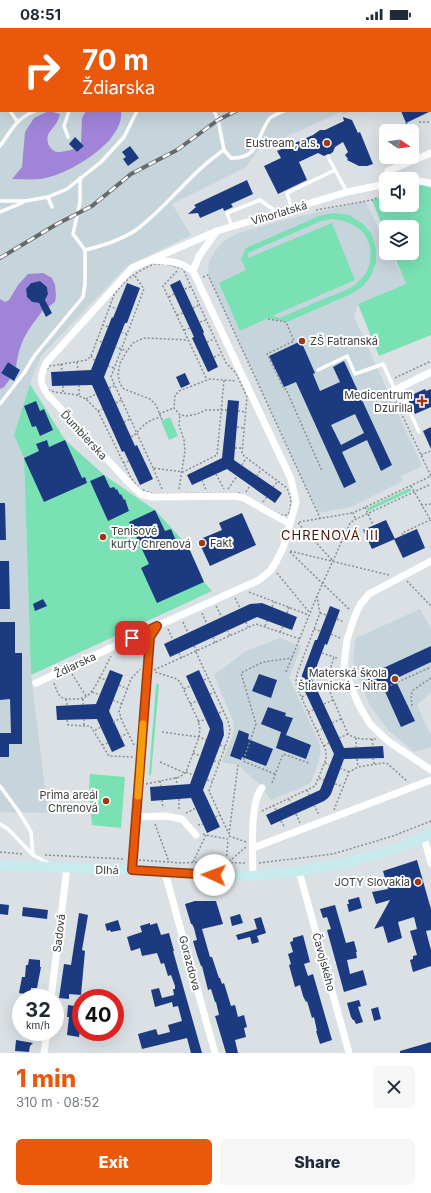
<!DOCTYPE html>
<meta charset="utf-8">
<style>
body{margin:0;font-family:Inter,sans-serif;background:#f6f6f7;color:#1f2937;height:100vh;display:flex;flex-direction:column;font-size:15px;white-space:nowrap}
*{box-sizing:border-box;margin:0}
p{font-size:13px;color:#747a83}
.icon{flex:none;width:22px;height:22px;fill:none;stroke:currentColor;stroke-width:2;stroke-linecap:round;stroke-linejoin:round}
.map{position:relative;height:1025px;overflow:hidden}
.side{display:flex;flex-direction:column;background:#fff;flex:1}
.side>*{flex:none}
.guide{position:absolute;left:0px;top:0px;width:431px;height:84px;box-shadow:0 4px 16px #0002;background:#ea580c;color:#fff;overflow:hidden}
.needle{width:26px;rotate:103deg}
.tools{position:absolute;left:379px;top:96px;display:grid;gap:8px}
.tools a{display:grid;place-items:center;width:40px;height:40px;border-radius:6px;background:#fff;box-shadow:0 4px 16px #0002;font-size:20px}
.speed{position:absolute;left:12px;top:961px;display:flex;gap:8px;font-size:20px;font-weight:700;text-align:center}
.speed>*{display:grid;place-content:center;width:52px;height:52px;border-radius:50%;background:#fff;box-shadow:0 4px 16px #0002;line-height:1}
.speed small{font-size:10px;font-weight:400}
.speed .limit{border:6px solid #d22;background:#fff;color:#111}
.pin{position:absolute;display:grid;place-items:center;width:34px;height:34px;color:#fff;margin:-17px;border-radius:8px;box-shadow:0 2px 6px #0006}
.me{position:absolute;width:44px;margin:-22px;rotate:272deg;stroke-linejoin:round;filter:drop-shadow(0 0 3px #0008)}
.turn{display:flex;align-items:center;gap:14px;height:84px;padding:0 16px;font-size:18px}
.turn .icon{width:52px;height:52px;stroke-width:2.5}
.turn b{display:block;font-size:28px;line-height:34px}
.round{display:grid;place-items:center;flex:none;width:42px;height:42px;border-radius:6px;background:#f6f6f7}
.headline{display:flex;align-items:center;justify-content:space-between;height:68px;padding:0 16px}
h1{font-size:24px;font-weight:800;line-height:30px;color:#ea580c}
.action{display:flex;gap:8px;margin-top:auto;padding:8px 16px}
.action a{flex:1;height:46px;border-radius:6px;background:#ea580c;color:#fff;font-size:16px;font-weight:800;line-height:46px;text-align:center}
.action a+a{background:#f6f6f7;color:#1f2937}
.status{display:flex;justify-content:space-between;align-items:center;height:28px;padding:0 20px;background:#fff;direction:ltr}
.status svg{height:11px;fill:currentColor}
.map>svg:first-child{display:block}
</style>
<div class="status"><b>08:51</b><svg viewBox="0 0 49 12"><path d="M0 12V9h3v3zM5 12V6h3v6zM10 12V3h3v9zM15 12V0h3v12zM26 1h20v11H26zM47 4h2v5h-2z"/></svg></div>
<div class="map">
<svg width="431" height="1025" viewBox="0 0 431 1025">
<rect width="100%" height="100%" fill="#dae0e4"/>
<!-- built -->
<g fill="#c6d4db">
<polygon points="0,0 431,0 430,45 430,1 1,1 1,83 352,83 342,87 341,84 259,121 246,139 172,176 191,207 127,238 41,328 30,356 14,407 24,430 31,647 48,785 0,784"/>
<polygon points="365,173 386,215 386,225 391,225 406,256 358,276 354,289 422,438 401,448 403,453 351,479 318,485 209,249 208,241 209,233 216,222 224,213 238,205 288,191"/>
<polygon points="420,581 431,601 431,664 417,677 431,708 431,719 415,724 390,704 370,678 354,638 353,630 356,610"/>
<polygon points="280,610 301,618 289,650 319,714 321,723 317,738 311,754 302,759 271,772 259,756 238,737 222,734 233,707 234,695 214,647 246,623"/>
</g>
<!-- green -->
<g fill="#79e1b4" fill-rule="evenodd">
<polygon points="412,157 423,157 431,160 431,307 379,328 358,276 406,256 393,225 412,225 412,199 386,199 386,207 372,172 386,168 386,177 412,177"/>
<path d="M333,185L349,187L363,196L371,205L376,221V234L371,248L363,258L351,266L287,294L268,290L240,303L219,255L246,242L241,231L246,220L319,188ZM333,191C349,193 363,199 369,215C373,228 370,243 360,252C352,261 339,265 328,269C312,276 296,283 280,290L272,288L355,252L332,195L248,230V225L321,193Z"/>
<polygon points="30,356 65,412 104,447 155,482 188,518 204,554 212,563 31,647 24,430 14,407"/>
<polygon points="170,389 178,408 169,412 161,393"/>
<polygon points="410,460 411,463 368,483 367,480"/>
<polygon points="157,655 159,657 151,747 150,748 149,746 156,657"/>
<polygon points="90,746 125,749 121,800 92,797 89,764"/>
</g>
<!-- water -->
<g fill="#9f84d8">
<path d="M49,83L60,86C58,95 54,98 49,105C45,112 49,123 58,124C63,124 69,122 74,121L77,124L84,118L81,115L82,90L86,83H121C125,114 67,148 40,151C31,152 21,151 12,151L22,139L25,104L34,90Z"/>
<path d="M43,245L52,250L55,257L56,267L55,274L48,279L45,272L48,266L47,259L40,253L31,255L26,261L27,269L32,274L39,275L43,282C26,305 20,312 16,339L8,334L1,344L10,351L4,359L0,361V271L5,274L9,272L18,257L28,246Z"/>
</g>
<!-- building -->
<g fill="#1c3a80" fill-rule="evenodd">
<polygon points="401,83 431,83 406,95"/>
<polygon points="343,89 352,92 358,105 360,104 373,136 367,138 359,138 347,132 348,131 345,127 348,124 343,114 335,119 333,124 330,126 328,126 324,128 318,125 299,134 307,152 278,166 264,138 281,130 277,123 313,107 320,102 325,102 344,93"/>
<polygon points="407,95 411,103 389,103"/>
<polygon points="75,109 84,118 77,124 69,116"/>
<polygon points="130,118 139,130 128,138 123,131 126,129 122,124"/>
<polygon points="247,152 253,166 231,176 233,179 224,183 223,180 200,190 198,185 188,186 196,179 194,177"/>
<polygon points="180,252 204,304 203,305 218,339 208,344 192,310 194,309 170,257"/>
<polygon points="40,253 47,259 48,266 45,272 52,285 46,289 39,275 32,274 27,269 26,261 31,255"/>
<polygon points="127,255 140,260 127,295 125,295 104,349 135,418 137,417 153,451 140,457 124,423 122,424 92,357 52,358 51,344 91,342 112,289 113,290"/>
<path d="M301,313L315,345L313,346L320,363L340,354L333,339L344,333L392,437L381,443L367,412L342,424L356,454L344,460L296,354L284,359L269,328ZM355,386L364,405L341,417L331,397Z"/>
<polygon points="8,334 20,342 14,353 1,345"/>
<polygon points="185,345 190,356 181,360 176,349"/>
<polygon points="425,361 426,363 431,361 431,379 415,386 407,369"/>
<polygon points="228,372 239,373 234,432 282,465 275,475 227,441 192,457 187,447 222,430"/>
<polygon points="36,373 40,383 44,381 53,402 40,408 36,398 32,399 24,378"/>
<polygon points="431,399 431,421 423,403"/>
<polygon points="47,412 49,419 65,412 82,450 85,449 87,455 44,474 24,430 39,423 36,416"/>
<polygon points="104,447 110,460 114,459 116,462 117,461 120,467 121,466 124,472 125,471 129,483 108,493 90,453"/>
<polygon points="0,475 5,475 6,512 0,512"/>
<polygon points="155,482 165,503 171,501 180,522 188,518 204,554 157,575 141,540 149,536 129,494"/>
<polygon points="242,485 256,517 210,538 198,512 222,502 219,495"/>
<polygon points="386,492 395,511 372,521 363,502"/>
<polygon points="417,501 425,520 403,530 394,511"/>
<polygon points="0,533 9,533 10,581 0,581"/>
<polygon points="43,571 47,578 35,583 33,576"/>
<polygon points="262,575 297,589 292,602 257,589 170,629 164,616 250,576"/>
<polygon points="330,578 340,582 327,617 325,616 312,651 344,720 383,718 384,730 344,731 331,766 328,770 324,773 271,797 266,787 320,762 334,726 302,657 302,647 315,612 317,612"/>
<polygon points="0,594 15,594 15,625 22,625 22,716 9,716 9,729 0,729 0,705 11,705 10,671 0,672"/>
<polygon points="431,618 431,634 395,651 415,693 401,699 382,657 373,661 366,648"/>
<polygon points="110,642 123,647 109,683 125,718 112,724 97,691 57,692 56,678 96,676"/>
<polygon points="199,642 223,695 224,707 203,762 220,799 207,805 191,770 151,773 150,759 190,756 210,701 186,648"/>
<polygon points="259,646 277,652 271,670 252,663"/>
<polygon points="268,679 286,685 285,688 293,690 286,707 311,717 306,731 276,720 281,704 261,696"/>
<polygon points="239,702 249,706 248,711 273,721 266,738 242,729 241,732 230,728"/>
<polygon points="417,832 431,881 431,902 426,903 431,922 431,938 413,944 410,932 413,931 413,928 417,927 410,903 417,901 414,889 398,894 402,910 388,915 383,898 374,901 390,872 376,876 372,864 388,861 383,843"/>
<polygon points="359,869 362,880 349,884 347,876 349,876 348,872"/>
<polygon points="195,873 216,873 223,896 202,901 210,929 212,929 219,950 220,950 222,956 224,955 231,978 235,977 238,989 244,987 247,999 244,1000 246,1009 235,1012 238,1025 226,1025 215,988 219,987 216,974 215,974 211,961 208,962 202,938 201,938 197,927 193,913 197,912 194,900 192,896 191,896 185,876"/>
<polygon points="0,876 9,877 8,887 0,886"/>
<polygon points="335,877 346,915 354,913 357,924 356,924 357,930 347,932 350,946 363,942 367,957 344,964 327,902 331,901 327,889 323,890 320,881"/>
<polygon points="23,879 48,882 47,891 22,888"/>
<polygon points="79,885 88,887 82,922 85,923 81,967 69,966 69,971 59,970 64,936 71,937"/>
<polygon points="240,886 243,895 232,898 230,889"/>
<polygon points="261,889 266,905 257,908 259,914 252,916 250,909 238,912 236,907 257,901 254,891"/>
<polygon points="118,892 121,902 111,904 110,902 107,903 105,896"/>
<polygon points="150,895 150,897 157,895 161,907 169,905 174,923 173,923 202,1025 191,1025 187,1010 142,1021 138,1006 156,1001 158,1007 170,1004 168,997 182,993 178,978 173,979 172,974 155,979 151,962 159,960 162,970 174,967 173,961 175,961 175,958 171,947 168,948 164,935 161,936 157,925 142,928 140,920 131,923 127,909 142,904 140,898"/>
<polygon points="303,907 310,934 304,936 308,948 313,946 332,1012 320,1016 316,1003 317,1003 314,989 312,990 307,973 306,974 303,968 300,957 295,959 289,937 291,936 288,926 293,924 290,914 293,913 293,910"/>
<polygon points="29,931 40,932 40,939 41,939 37,960 31,960 30,967 19,965 22,949 25,949 26,937 28,937"/>
<polygon points="359,972 361,978 358,979 363,994 356,996 354,992 353,992 351,989 347,975"/>
<polygon points="68,977 81,979 79,997 81,997 79,1009 67,1007 69,989 67,989"/>
<polygon points="378,979 381,991 374,993 371,981"/>
<polygon points="16,1012 33,1015 30,1018 29,1024 15,1023"/>
<polygon points="431,1014 431,1025 400,1025 400,1023"/>
</g>
<g fill="none" stroke-linecap="round" stroke-linejoin="round">
<!-- path -->
<g stroke="#8a8e90" stroke-width="1.5" stroke-dasharray="2 2" stroke-linecap="butt">
<polyline points="386,1 386,0"/>
<polyline points="419,94 431,94"/>
<polyline points="398,148 406,147"/>
<polyline points="316,182 372,172 386,166"/>
<path d="M154,236H166L183,241L226,335L236,345L247,369L242,425L244,428L287,460L291,471L290,483L287,487H281L239,465L154,466L140,461L131,450L98,383L86,371L77,367L55,364L49,362L46,359L44,351L45,344L50,338L87,332L91,328L114,267C124,252 138,243 154,236Z"/>
<polyline points="177,243 163,258 207,352"/>
<polyline points="135,248 144,261 111,349 153,440"/>
<polyline points="203,249 208,247 320,490"/>
<polyline points="185,261 190,259"/>
<polyline points="169,269 174,266"/>
<polyline points="109,278 117,281"/>
<polyline points="193,280 199,277"/>
<polyline points="177,287 183,285"/>
<polyline points="268,291 286,294 294,313 267,326 284,361 286,361 322,443"/>
<polyline points="200,294 206,292"/>
<polyline points="102,297 108,299"/>
<polyline points="184,302 190,300"/>
<polyline points="121,304 127,306"/>
<polyline points="96,312 102,314"/>
<polyline points="207,314 214,311"/>
<polyline points="115,319 127,323"/>
<polyline points="91,328 95,333"/>
<polyline points="214,329 221,326"/>
<polyline points="77,334 78,343"/>
<polyline points="61,336 62,344"/>
<polyline points="108,338 114,340"/>
<polyline points="395,350 431,333"/>
<polyline points="79,357 79,367"/>
<polyline points="63,358 63,366"/>
<polyline points="109,360 114,358"/>
<polyline points="394,370 431,448"/>
<polyline points="86,371 96,366"/>
<polyline points="116,375 121,372"/>
<polyline points="227,382 206,382 197,386 187,388 180,387 174,380 175,367 179,363 210,351 236,353"/>
<polyline points="98,383 103,381"/>
<polyline points="238,383 246,384"/>
<polyline points="159,386 174,380"/>
<polyline points="162,392 156,377 150,371 124,361 120,356 118,347 120,335 127,323 133,315 144,310 188,312"/>
<polyline points="124,394 130,391"/>
<polyline points="237,399 245,400"/>
<path d="M131,409C137,406 137,404 141,400C146,394 153,391 161,389"/>
<polyline points="235,420 243,420"/>
<polyline points="421,427 431,423"/>
<polyline points="123,435 129,433"/>
<polyline points="242,437 246,430"/>
<polyline points="216,446 224,461"/>
<polyline points="257,448 261,441"/>
<polyline points="202,452 206,462"/>
<polyline points="411,458 431,493"/>
<polyline points="273,459 278,453"/>
<polyline points="162,461 153,440 183,444 217,427 224,352"/>
<polyline points="179,461 185,423 184,412 179,397 180,387"/>
<polyline points="228,461 237,448"/>
<polyline points="246,464 250,457"/>
<polyline points="263,474 267,469"/>
<polyline points="421,477 431,476"/>
<polyline points="365,479 373,497"/>
<polyline points="355,490 353,485 431,448"/>
<polyline points="299,494 352,485"/>
<polyline points="298,495 332,532"/>
<polyline points="403,507 402,505 430,492"/>
<polyline points="290,523 389,547"/>
<polyline points="290,524 350,582"/>
<polyline points="277,545 310,585"/>
<polyline points="407,553 431,578"/>
<polyline points="249,564 309,587"/>
<polyline points="235,570 240,580"/>
<polyline points="216,578 222,589"/>
<polyline points="272,579 274,574"/>
<polyline points="202,585 207,596"/>
<polyline points="287,585 289,579"/>
<polyline points="320,585 326,587"/>
<polyline points="337,591 344,594"/>
<polyline points="183,594 188,605"/>
<polyline points="246,594 248,599"/>
<polyline points="265,598 267,593"/>
<polyline points="168,601 173,612"/>
<polyline points="314,601 320,603"/>
<polyline points="227,602 230,608"/>
<polyline points="280,604 283,598"/>
<polyline points="331,606 340,610"/>
<polyline points="213,609 215,615"/>
<polyline points="194,618 197,623"/>
<polyline points="196,624 228,693 230,701 229,708 210,760 209,763 229,806"/>
<polyline points="179,625 182,630"/>
<polyline points="322,625 334,629"/>
<path d="M337,630L334,629L328,649L327,657L348,706C357,712 366,711 376,711"/>
<polyline points="316,640 329,644"/>
<polyline points="154,642 256,596 300,611"/>
<polyline points="286,644 317,568 350,495 356,491 431,456"/>
<polyline points="72,646 86,668"/>
<polyline points="99,649 106,652"/>
<polyline points="204,652 208,650"/>
<path d="M54,655C58,666 59,672 72,671C78,671 83,671 87,668C95,663 106,637 111,628"/>
<polyline points="119,657 128,661"/>
<polyline points="184,661 191,658"/>
<polyline points="317,661 327,657"/>
<polyline points="92,664 100,667"/>
<polyline points="376,664 431,639"/>
<polyline points="210,666 215,664"/>
<polyline points="302,669 306,667"/>
<polyline points="66,671 67,677"/>
<polyline points="83,671 83,677"/>
<polyline points="113,672 122,676"/>
<polyline points="190,676 197,673"/>
<polyline points="324,676 333,672"/>
<polyline points="412,678 411,667 413,662 431,650"/>
<polyline points="308,684 313,682"/>
<polyline points="219,685 223,683"/>
<polyline points="84,691 84,697"/>
<polyline points="67,692 68,697 88,698 91,699 109,728 133,729"/>
<polyline points="113,694 121,690"/>
<polyline points="198,694 206,691"/>
<polyline points="332,695 341,691"/>
<polyline points="95,702 101,699"/>
<polyline points="317,703 322,701"/>
<polyline points="162,704 199,709 206,712"/>
<polyline points="120,709 128,705"/>
<polyline points="339,710 348,706"/>
<polyline points="356,710 356,719"/>
<polyline points="372,711 373,719"/>
<polyline points="102,717 108,715"/>
<polyline points="134,717 122,693 119,683 131,651 140,641"/>
<polyline points="220,717 225,719"/>
<polyline points="324,718 329,715"/>
<polyline points="193,725 201,728"/>
<polyline points="373,730 374,736"/>
<polyline points="357,731 358,739"/>
<polyline points="214,733 219,734"/>
<polyline points="160,734 185,745"/>
<polyline points="325,735 329,737"/>
<polyline points="340,740 349,744"/>
<polyline points="186,744 193,747"/>
<polyline points="275,746 243,733 256,696 241,645 263,634 292,630"/>
<polyline points="176,749 177,757"/>
<polyline points="319,750 324,752"/>
<polyline points="207,752 212,753"/>
<polyline points="160,753 161,758"/>
<polyline points="272,755 283,726 309,735"/>
<polyline points="146,756 180,749 186,744 199,709 200,701 198,692 180,654 177,651 155,644"/>
<polyline points="335,756 342,758"/>
<polyline points="307,762 309,767"/>
<polyline points="179,771 179,783"/>
<polyline points="289,771 291,775"/>
<polyline points="162,772 163,780"/>
<polyline points="273,777 276,782"/>
<polyline points="314,777 319,787"/>
<polyline points="334,782 349,744 358,739 383,735 388,736 408,754"/>
<polyline points="262,783 315,758 326,731 326,723 297,660 296,653 297,646 320,585 317,568"/>
<polyline points="186,785 196,780"/>
<polyline points="296,786 300,795"/>
<polyline points="215,789 220,787"/>
<polyline points="281,793 285,800"/>
<polyline points="155,796 169,834"/>
<polyline points="198,797 203,796"/>
<polyline points="203,806 206,807 228,811"/>
<polyline points="229,806 238,737"/>
<polyline points="229,808 246,814"/>
<polyline points="0,824 23,826"/>
<polyline points="45,827 125,831"/>
<polyline points="139,832 182,835 205,834 245,835"/>
<polyline points="193,834 206,807"/>
<polyline points="259,835 333,826 393,808 431,793"/>
<polyline points="226,836 228,812"/>
<polyline points="226,836 246,819"/>
</g>
<!-- lane -->
<g stroke="#fff" stroke-width="3.5">
<polyline points="45,0 45,1"/>
<polyline points="180,0 180,1"/>
<polyline points="51,1 53,0"/>
<polyline points="304,1 306,0"/>
<polyline points="413,1 414,0"/>
<polyline points="0,60 1,62"/>
<polyline points="10,83 17,93"/>
<path d="M214,83L218,92L224,122L231,130C261,131 256,107 270,90C274,87 280,85 284,83"/>
<polyline points="68,109 64,98 69,83"/>
<path d="M0,118C12,102 15,91 35,83"/>
<polyline points="328,129 347,164"/>
<polyline points="48,169 52,179"/>
<polyline points="0,173 25,173 48,169 67,161 101,134 124,109 137,83"/>
<polyline points="292,181 287,165 335,142"/>
<polyline points="0,184 22,175"/>
<polyline points="232,199 227,185 260,172 277,184"/>
<path d="M85,222C102,218 121,212 136,202C168,178 191,144 224,122"/>
<polyline points="318,342 347,328 355,346 383,336 395,362"/>
<polyline points="399,360 419,404"/>
<polyline points="0,376 24,345 35,327 83,269 85,256 85,222 73,206 80,174 80,150"/>
<polyline points="0,758 19,784 31,804 33,827"/>
<polyline points="0,796 8,801 33,827 48,835"/>
</g>
<!-- street -->
<g stroke="#fff" stroke-width="7">
<polyline points="391,151 388,143 431,125"/>
<polyline points="412,152 431,155"/>
<path d="M217,203L132,240L46,335C40,349 39,354 48,367L129,455L141,466L152,469L235,468L244,470L290,496"/>
<polyline points="193,243 199,228 217,203 347,164 386,156"/>
<polyline points="389,365 431,344"/>
<polyline points="431,533 369,566 360,577 354,590 347,612 344,638 351,659 360,679 370,696 388,713 431,742"/>
<polyline points="36,655 157,598"/>
<polyline points="136,789 166,788 182,791 196,807"/>
<polyline points="424,809 431,835"/>
<polyline points="253,820 431,752"/>
<path d="M132,842L150,609L157,598L259,552L270,543L276,534L283,520L290,496L296,474L291,451L193,243C179,233 168,233 151,232"/>
<polyline points="299,843 349,1025"/>
<polyline points="165,845 215,1025"/>
<path d="M253,848C253,828 249,774 262,760"/>
<polyline points="51,970 67,840"/>
<polyline points="44,1025 47,1004"/>
</g>
<!-- secondary -->
<polyline stroke="#c8eced" stroke-width="10" points="0,837 132,842 181,846 253,848 299,843 345,835 395,821 431,806"/>
<!-- rail casing -->
<g stroke="#66696b" stroke-width="4">
<g id="rail">
<polyline points="410,1 411,0"/>
<polyline points="0,230 57,196 92,178 131,146 177,122 218,92 236,83"/>
</g>
</g>
<!-- rail -->
<use href="#rail" stroke="#fff" stroke-width="2.5" stroke-dasharray="8" stroke-linecap="butt"/>
</g>
<g fill="none" stroke-linecap="round" stroke-linejoin="round">
<!-- route casing -->
<g stroke="#983908" stroke-width="10">
<polyline id="route" points="132,610 157,598 150,609 132,842 214,847"/>
</g>
<!-- route -->
<use href="#route" stroke="#ea580c" stroke-width="7"/>
<!-- slow -->
<polyline stroke="#f59e0b" stroke-width="7" points="138,768 143,696"/>
</g>
<!-- markers -->
<g fill="#9f3815" stroke="#fff" stroke-width="1.5">
<circle cx="327" cy="115" r="4"/>
<circle cx="302" cy="313" r="4"/>
<path d="M420 367h4v4h4v4h-4v4h-4v-4h-4v-4h4z"/>
<circle cx="103" cy="509" r="4"/>
<circle cx="202" cy="515" r="4"/>
<circle cx="395" cy="651" r="4"/>
<circle cx="106" cy="773" r="4"/>
<circle cx="418" cy="854" r="4"/>
</g>
<g text-anchor="middle" dominant-baseline="central" stroke-width="4" stroke-linejoin="round" paint-order="stroke">
<!-- poi labels -->
<g font-size="11" fill="#393b3c" stroke="#fff" text-anchor="end">
<text x="319" y="115">Eustream, a.s.</text>
<text x="310" y="313" text-anchor="start">ZŠ Fatranská</text>
<text x="413" y="367">Medicentrum<tspan x="413" dy="13">Dzurilla</tspan></text>
<text x="111" y="503" text-anchor="start">Tenisové<tspan x="111" dy="13">kurty Chrenová</tspan></text>
<text x="210" y="515" text-anchor="start">Fakt</text>
<text x="387" y="645">Materská škola<tspan x="387" dy="13">Štiavnická - Nitra</tspan></text>
<text x="98" y="767">Prima areál<tspan x="98" dy="13">Chrenová</tspan></text>
<text x="410" y="854">JOTY Slovakia</text>
</g>
<!-- street labels -->
<g font-size="11" fill="#393b3c" stroke="#fff">
<text transform="translate(279 185) rotate(-17)">Vihorlatská</text>
<text transform="translate(84 407) rotate(47)">Ďumbierska</text>
<text transform="translate(75 637) rotate(-25)">Ždiarska</text>
<text transform="translate(107 842) rotate(1)">Dlhá</text>
<text transform="translate(59 905) rotate(-83)">Sadová</text>
<text transform="translate(324 934) rotate(75)">Čavojského</text>
<text transform="translate(190 935) rotate(75)">Gorazdova</text>
</g>
<!-- quarter labels -->
<g font-size="13" letter-spacing="1" fill="#491707" stroke="#fff">
<text x="330" y="507">CHRENOVÁ III</text>
</g>
</g>
</svg>
<div class="tools">
<a><svg class="needle" viewBox="-14 -14 28 28"><path d="M0-13l5 13h-10z" fill="#e53935"/><path d="M0 13l5-13h-10z" fill="#747a83"/></svg></a>
<a><svg class="icon" aria-label="sound" viewBox="0 0 24 24"><path d="M4 9h4l5-4v14l-5-4H4zM17 9q2 3 0 6"/></svg></a>
<a><svg class="icon" aria-label="layers" viewBox="0 0 24 24"><path d="M12 4l9 5-9 5-9-5zM3 14l9 5 9-5"/></svg></a>
</div>
<div class="speed"><div>32<small>km/h</small></div><div class="limit">40</div></div>
<div class="pin" style="left:132px;top:610px;background:#d93025"><svg class="icon" aria-label="arrive" viewBox="0 0 24 24"><path d="M6 21V4h12l-3 4 3 4H6"/></svg></div>
<svg class="me" style="left:214px;top:847px" viewBox="-20 -20 40 40"><circle r="19" fill="#fff"/><path d="M0-13L10 11 0 6-10 11z" fill="#ea580c"/></svg>
<div class="guide">
<div class="turn"><svg class="icon" aria-label="right" viewBox="0 0 24 24"><path d="M7 20v-9h11M14 6l5 5-5 5"/></svg><div><b>70 m</b>Ždiarska</div></div>
</div>
</div>
<section class="side">
<div class="headline"><div><h1>1 min</h1><p>310 m · 08:52</p></div><a class="round"><svg class="icon" aria-label="close" viewBox="0 0 24 24"><path d="M6 6l12 12M18 6L6 18"/></svg></a></div>
<div class="action"><a>Exit</a><a>Share</a></div>
</section>
